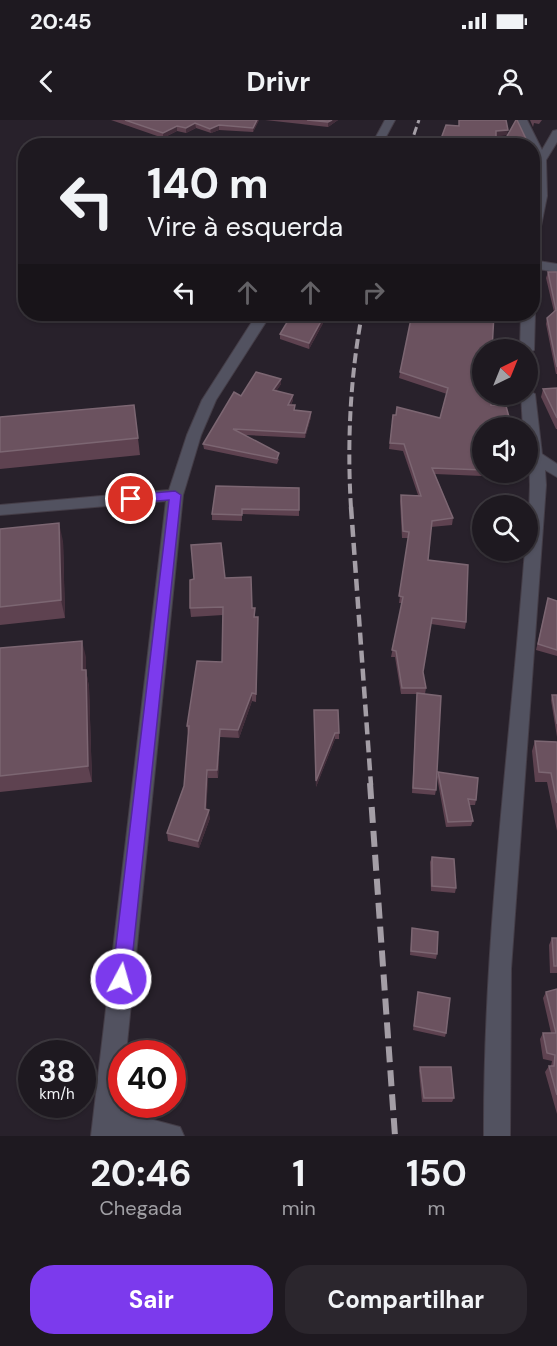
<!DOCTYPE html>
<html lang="pt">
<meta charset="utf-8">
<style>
body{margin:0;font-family:"DM Sans",sans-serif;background:#2b262d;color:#f1f3f6;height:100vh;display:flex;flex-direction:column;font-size:22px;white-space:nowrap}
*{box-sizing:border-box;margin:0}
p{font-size:20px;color:#a1a0a5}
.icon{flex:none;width:33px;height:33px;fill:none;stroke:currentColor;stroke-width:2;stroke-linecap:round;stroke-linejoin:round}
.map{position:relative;height:1016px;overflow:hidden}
.details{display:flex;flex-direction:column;background:#1e1920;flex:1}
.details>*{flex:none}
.guide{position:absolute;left:18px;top:18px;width:522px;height:183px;border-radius:24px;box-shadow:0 2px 4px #0004,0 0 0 2px #3c383e;background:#1e1920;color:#f1f3f6;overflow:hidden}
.needle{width:39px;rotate:43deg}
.controls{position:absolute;left:472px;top:219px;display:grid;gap:12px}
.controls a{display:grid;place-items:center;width:66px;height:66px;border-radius:50%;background:#1e1920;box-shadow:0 2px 4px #0004,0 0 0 2px #3c383e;font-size:30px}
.speed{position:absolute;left:18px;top:920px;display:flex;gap:12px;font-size:30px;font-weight:700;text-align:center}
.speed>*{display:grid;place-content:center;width:78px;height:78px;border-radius:50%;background:#1e1920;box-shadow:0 2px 4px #0004,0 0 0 2px #3c383e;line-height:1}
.speed small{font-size:15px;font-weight:400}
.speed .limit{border:9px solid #d22;background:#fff;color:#111}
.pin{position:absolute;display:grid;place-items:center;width:51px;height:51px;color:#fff;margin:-26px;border:3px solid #fff;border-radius:50%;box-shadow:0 2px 6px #0007}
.me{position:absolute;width:66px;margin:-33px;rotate:6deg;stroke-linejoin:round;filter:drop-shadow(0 0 4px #0008)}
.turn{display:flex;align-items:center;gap:21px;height:126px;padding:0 30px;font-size:27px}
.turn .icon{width:78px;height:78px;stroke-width:2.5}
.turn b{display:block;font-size:42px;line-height:51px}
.lanes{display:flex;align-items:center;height:57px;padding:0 30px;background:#0003;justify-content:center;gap:30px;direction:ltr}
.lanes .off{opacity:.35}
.eta{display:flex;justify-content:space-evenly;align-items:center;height:102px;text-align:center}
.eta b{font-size:36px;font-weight:700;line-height:42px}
.action{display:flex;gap:12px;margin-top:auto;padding:12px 30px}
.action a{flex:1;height:69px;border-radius:24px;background:#7c3aed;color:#fff;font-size:24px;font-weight:700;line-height:69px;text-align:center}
.action a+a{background:#2b262d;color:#f1f3f6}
.status{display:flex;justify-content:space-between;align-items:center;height:42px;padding:0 30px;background:#1e1920;direction:ltr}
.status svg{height:16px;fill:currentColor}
header{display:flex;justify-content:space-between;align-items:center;height:78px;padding:0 30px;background:#1e1920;font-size:27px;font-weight:700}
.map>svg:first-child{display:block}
</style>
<div class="status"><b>20:45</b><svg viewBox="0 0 49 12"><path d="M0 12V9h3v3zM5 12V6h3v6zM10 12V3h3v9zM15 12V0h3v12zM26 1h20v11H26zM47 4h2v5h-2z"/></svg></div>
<header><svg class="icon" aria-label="back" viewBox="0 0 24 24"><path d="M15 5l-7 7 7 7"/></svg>Drivr<svg class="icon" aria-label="person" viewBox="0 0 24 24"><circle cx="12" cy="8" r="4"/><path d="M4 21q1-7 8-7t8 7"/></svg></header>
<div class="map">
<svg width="557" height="1016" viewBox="0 0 557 1016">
<rect width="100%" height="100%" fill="#28212b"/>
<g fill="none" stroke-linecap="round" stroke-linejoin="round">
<!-- minor casing -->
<g stroke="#443d47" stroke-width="2">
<g id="minor">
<polygon points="385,0 395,0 381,26 371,26"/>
<polygon points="517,0 527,0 542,30 553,11 557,10 557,22 546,40 547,76 538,121 532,124 536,40 532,26 529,26"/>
<polygon points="532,140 557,144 557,152 532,148"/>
<polygon points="532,191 535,194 534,230 528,234 528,230 520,230 521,194 532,194"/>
<polygon points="257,194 271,194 216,280 201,315 183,375 126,933 122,933 120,991 180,1007 184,1016 91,1016 166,381 0,395 0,385 169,370 187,315 202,280"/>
<path d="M528,270L535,274L542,334L557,344V357L545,350L546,365L511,849L510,1016H484C483,820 510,626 525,430H528L530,365L528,308H523L521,274H528Z"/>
</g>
</g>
<!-- minor -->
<use href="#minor" fill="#525260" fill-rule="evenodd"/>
<!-- rail-far3 -->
<polyline stroke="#a49ea6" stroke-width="3" stroke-dasharray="8 4" stroke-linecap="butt" points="410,26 419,0"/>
<!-- rail-far2 -->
<path stroke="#a49ea6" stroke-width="4" stroke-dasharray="10 4.5" stroke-linecap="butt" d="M351,388C347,324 350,258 362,194"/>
<!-- rail-far1 -->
<polyline stroke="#a49ea6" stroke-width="4.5" stroke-dasharray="12 6" stroke-linecap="butt" points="351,387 371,665"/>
<!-- rail -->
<polyline stroke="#a49ea6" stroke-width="6" stroke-dasharray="16 8" stroke-linecap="butt" points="370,663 395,1016"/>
</g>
<!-- wall -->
<g fill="#5e4250">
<polygon points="111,0 259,0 253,12 219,10 211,13 196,8 186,13 177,11 163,18"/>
<polygon points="265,0 338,0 328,7"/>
<polygon points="530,0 542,0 539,4 534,3 533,7"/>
<polygon points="548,152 557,152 557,254 556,254 546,204 547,198 554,192 546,158"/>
<polygon points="292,194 328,194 309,229 280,219 280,214"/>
<polygon points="412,194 483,308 483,336 481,336 483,348 482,356 435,354 453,398 452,405 431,407 428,440 466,502 465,509 431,504 423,552 426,568 425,574 436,670 435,675 412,673 417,574 401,574 395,537 391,537 402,483 399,483 408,418 402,418 400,381 401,375 418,375 403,331 389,329 393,295 440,298 447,274 399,258"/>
<polygon points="281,259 281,264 276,271 293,275 293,280 291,285 295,290 311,292 311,297 305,318 245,315 279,339 277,344 204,329 203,324 241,276"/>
<polygon points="557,268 557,309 556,309 541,277 543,269"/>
<polygon points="134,285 140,335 0,349 0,297"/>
<polygon points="299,368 299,396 242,394 242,401 212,400 212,394"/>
<polygon points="0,409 63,421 65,498 0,505"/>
<polygon points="225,458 252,488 258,505 256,582 252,581 239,618 220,617 218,658 208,658 206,690 210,698 199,728 168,721 167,713 184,666 188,614 187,606 222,542 223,495 191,497 190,488"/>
<polygon points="548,478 557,481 557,536 536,530"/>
<polygon points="0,528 86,537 86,550 89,567 92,662 0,672"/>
<polygon points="552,575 557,575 557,617 551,580"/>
<polygon points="314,595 339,613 339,619 335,619 316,667"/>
<polygon points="535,621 557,622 557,711 547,662 535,662 532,631"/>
<polygon points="438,652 476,680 475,685 469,685 473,701 471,706 446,707 437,657"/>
<polygon points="432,737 456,768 455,773 431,771 430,742"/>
<polygon points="412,808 437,834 436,839 410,835"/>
<polygon points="552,818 557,818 557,853 550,853 549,825"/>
<polygon points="557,869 557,994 545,952 549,946 551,946 552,941 543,939 540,919 543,913 551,913 543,878 546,872"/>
<polygon points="418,872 446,913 445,917 413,910"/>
<polygon points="420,947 454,978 452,982 422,982 419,951"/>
</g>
<!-- shaded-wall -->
<g fill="#432e3b">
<polygon points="257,0 259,0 253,12 253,8"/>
<polygon points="332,0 338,0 328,7 328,2"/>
<polygon points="195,3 196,8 186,13 186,8"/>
<polygon points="219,5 219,10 211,13 210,9"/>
<polygon points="177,6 177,11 163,18 163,13"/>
<polygon points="508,10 507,15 495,17 496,11"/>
<polygon points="325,194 328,194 309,229 309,223"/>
<polygon points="281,259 281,264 273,276 273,270"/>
<polygon points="293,275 293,280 288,290 288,285"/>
<polygon points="311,292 311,297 305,318 305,313"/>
<polygon points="59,403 63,421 65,498 61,480"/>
<polygon points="82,521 86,537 86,550 89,567 92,662 88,646 82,550"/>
<polygon points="252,573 252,581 239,618 238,610"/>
<polygon points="220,609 220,617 218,658 217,650"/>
<polygon points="335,613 335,619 316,667 316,661"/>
<polygon points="207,650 208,658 206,697 205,689"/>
<polygon points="209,690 210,698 199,728 198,721"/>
</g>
<!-- building -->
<g fill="#6b525f" stroke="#7c6672" stroke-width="1.5">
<polygon points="125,0 257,0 253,8 219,5 210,9 195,3 186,8 177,6 163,13"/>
<polygon points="307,0 332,0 328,2"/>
<polygon points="459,0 506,0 508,10 496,11 496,26 440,26 442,16 446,5 459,6"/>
<polygon points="516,0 517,0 527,21 525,26 507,26 506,18"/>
<polygon points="548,152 557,152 557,247 547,198 556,190"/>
<polygon points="292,194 325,194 309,223 280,214"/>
<polygon points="412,194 494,194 492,230 483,230 483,274 492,274 491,285 506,286 512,308 483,308 483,329 480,329 483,350 432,348 453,398 432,401 428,440 468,445 466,502 432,498 423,552 426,568 402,568 396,531 392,530 403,477 399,476 409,412 403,411 401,375 421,376 404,324 390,323 393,295 396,295 397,287 440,298 448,268 400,252"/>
<polygon points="256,252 281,259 273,270 293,275 288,285 295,285 294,290 311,292 305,313 233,309 279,333 277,339 203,324 234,272 241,276"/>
<polygon points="557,268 557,298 543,269"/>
<polygon points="134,285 138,318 0,332 0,297"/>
<polygon points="216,366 299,368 299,390 242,389 242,395 212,394"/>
<polygon points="59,403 61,480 0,487 0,409"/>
<polygon points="221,423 225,458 251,457 252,488 255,488 254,497 258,497 256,574 252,573 238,610 220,609 217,650 207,650 205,689 209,690 198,721 167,713 184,666 189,606 187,606 197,541 222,542 223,487 190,488 190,460 194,459 191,425"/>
<polygon points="548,478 557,481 557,530 538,524"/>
<polygon points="82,521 82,550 86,550 88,646 0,656 0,528"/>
<polygon points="417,573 441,576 436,670 413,668"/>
<polygon points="552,575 557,575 557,604"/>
<polygon points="314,590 338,590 339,613 335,613 316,661"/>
<polygon points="535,621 557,622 557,683 551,653 539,652"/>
<polygon points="438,652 478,658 476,680 468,679 473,701 448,702"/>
<polygon points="432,737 454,739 456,768 432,766"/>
<polygon points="412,808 438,812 437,834 411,831"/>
<polygon points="552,818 557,818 557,846 554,846"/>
<polygon points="557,869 557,975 549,946 554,946 555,935 547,933 543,913 556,913 546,872"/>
<polygon points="418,872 450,878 446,913 414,906"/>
<polygon points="420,947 451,947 454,978 424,978"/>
</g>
<!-- route -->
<polygon fill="#7c3aed" stroke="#51269a" stroke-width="1.5" points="175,371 181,375 130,859 127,866 121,868 114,866 112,859 169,380 131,383 125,379 131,375"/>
</svg>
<div class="controls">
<a><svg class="needle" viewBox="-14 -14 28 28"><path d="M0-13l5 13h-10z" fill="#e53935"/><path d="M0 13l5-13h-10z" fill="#a1a0a5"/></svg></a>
<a><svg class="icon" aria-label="sound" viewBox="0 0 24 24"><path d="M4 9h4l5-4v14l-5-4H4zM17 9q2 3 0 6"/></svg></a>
<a><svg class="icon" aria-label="search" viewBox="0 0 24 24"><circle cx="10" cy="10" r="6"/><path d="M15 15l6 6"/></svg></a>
</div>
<div class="speed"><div>38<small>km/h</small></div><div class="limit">40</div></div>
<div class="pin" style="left:131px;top:379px;background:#d93025"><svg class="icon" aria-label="arrive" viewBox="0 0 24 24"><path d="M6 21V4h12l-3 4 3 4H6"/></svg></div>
<svg class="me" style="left:121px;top:859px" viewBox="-20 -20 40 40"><circle r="17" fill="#7c3aed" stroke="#fff" stroke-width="3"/><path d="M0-11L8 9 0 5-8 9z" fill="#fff"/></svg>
<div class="guide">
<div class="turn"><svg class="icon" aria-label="left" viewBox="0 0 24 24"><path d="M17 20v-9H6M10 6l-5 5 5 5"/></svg><div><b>140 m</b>Vire à esquerda</div></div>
<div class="lanes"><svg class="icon" aria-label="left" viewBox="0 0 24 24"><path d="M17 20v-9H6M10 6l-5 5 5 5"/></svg><svg class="icon off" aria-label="ahead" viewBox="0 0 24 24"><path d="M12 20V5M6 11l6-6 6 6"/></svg><svg class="icon off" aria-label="ahead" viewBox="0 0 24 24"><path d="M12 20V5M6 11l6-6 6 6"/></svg><svg class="icon off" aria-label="right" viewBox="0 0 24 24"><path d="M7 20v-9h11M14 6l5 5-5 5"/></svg></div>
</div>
</div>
<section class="details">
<div class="eta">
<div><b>20:46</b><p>Chegada</p></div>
<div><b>1</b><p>min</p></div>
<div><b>150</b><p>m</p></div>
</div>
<div class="action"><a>Sair</a><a>Compartilhar</a></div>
</section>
